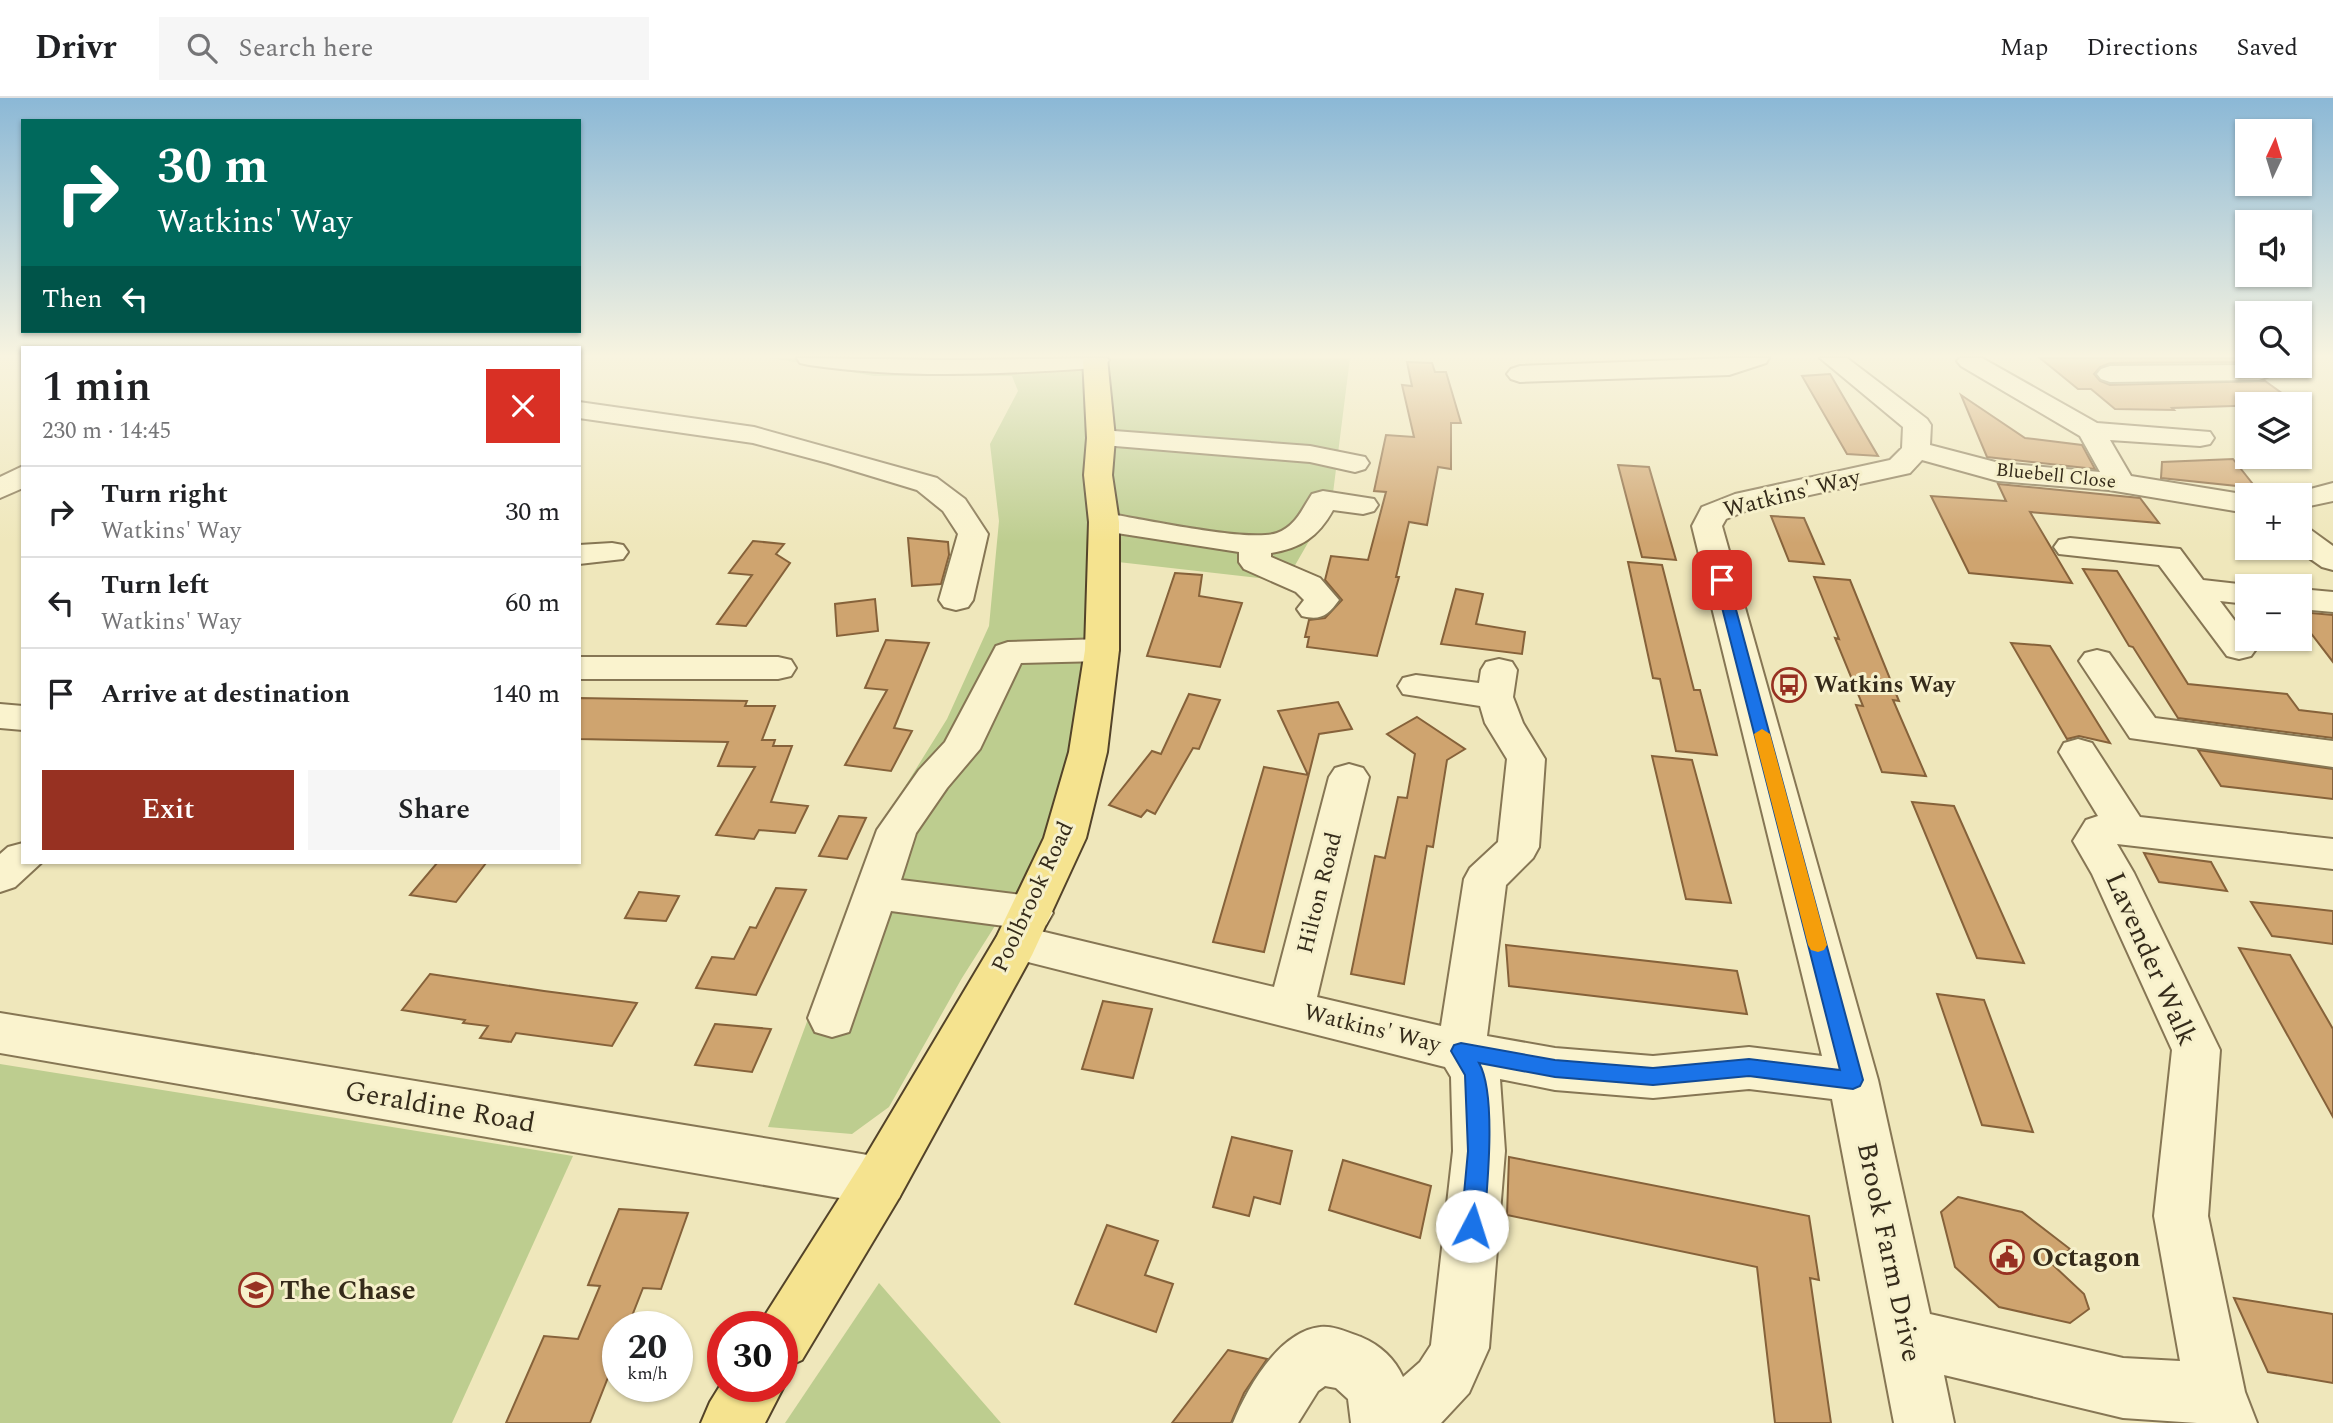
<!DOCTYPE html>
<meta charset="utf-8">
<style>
body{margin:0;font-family:Spectral,serif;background:#f6f6f6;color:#202124;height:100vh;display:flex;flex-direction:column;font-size:26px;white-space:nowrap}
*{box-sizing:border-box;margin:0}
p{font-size:23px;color:#757577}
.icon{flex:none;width:38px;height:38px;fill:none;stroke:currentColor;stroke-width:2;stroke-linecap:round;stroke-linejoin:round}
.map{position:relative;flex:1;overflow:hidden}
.sheet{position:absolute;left:21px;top:248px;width:560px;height:518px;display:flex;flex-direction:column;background:#fff;border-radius:0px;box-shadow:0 2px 5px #0004}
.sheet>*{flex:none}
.top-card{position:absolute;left:21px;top:21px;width:560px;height:214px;border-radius:0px;box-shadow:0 2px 5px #0004;background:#00695c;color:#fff;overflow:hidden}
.needle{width:46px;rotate:4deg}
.fabs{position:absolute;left:2235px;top:21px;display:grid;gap:14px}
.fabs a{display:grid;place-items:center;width:77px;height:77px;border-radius:0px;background:#fff;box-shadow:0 2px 5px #0004;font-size:35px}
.speed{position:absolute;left:602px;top:1213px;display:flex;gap:14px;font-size:35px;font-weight:700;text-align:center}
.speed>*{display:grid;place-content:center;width:91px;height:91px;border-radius:50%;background:#fff;box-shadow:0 2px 5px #0004;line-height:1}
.speed small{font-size:18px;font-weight:400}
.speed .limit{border:10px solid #d22;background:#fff;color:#111}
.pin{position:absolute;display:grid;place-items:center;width:60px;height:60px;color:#fff;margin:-30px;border-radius:14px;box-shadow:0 4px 10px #0006}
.me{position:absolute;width:77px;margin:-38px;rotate:5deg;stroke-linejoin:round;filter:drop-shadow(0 0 5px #0008)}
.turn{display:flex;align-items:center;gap:24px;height:147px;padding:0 21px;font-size:32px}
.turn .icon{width:91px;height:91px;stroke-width:2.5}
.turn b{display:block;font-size:49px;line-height:60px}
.then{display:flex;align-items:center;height:66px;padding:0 21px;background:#0003;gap:14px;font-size:26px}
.round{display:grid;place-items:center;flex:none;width:74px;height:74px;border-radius:0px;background:#f6f6f6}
.headline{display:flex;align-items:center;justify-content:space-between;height:119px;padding:0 21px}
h1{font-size:42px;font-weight:600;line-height:52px}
.button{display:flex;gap:14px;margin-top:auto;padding:14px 21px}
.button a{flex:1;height:80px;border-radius:0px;background:#973122;color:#fff;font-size:28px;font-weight:600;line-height:80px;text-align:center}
.button a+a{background:#f6f6f6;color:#202124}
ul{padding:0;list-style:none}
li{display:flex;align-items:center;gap:21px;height:91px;padding:0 21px;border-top:2px solid #e0e0e0}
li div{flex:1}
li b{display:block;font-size:26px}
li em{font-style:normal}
header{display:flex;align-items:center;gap:42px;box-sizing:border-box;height:98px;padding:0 35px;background:#fff;border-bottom:2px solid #e0e0e0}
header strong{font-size:33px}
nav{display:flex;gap:38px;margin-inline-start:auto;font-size:24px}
.search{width:490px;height:63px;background:#f6f6f6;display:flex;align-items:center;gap:18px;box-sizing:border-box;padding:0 24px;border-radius:0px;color:#757577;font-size:26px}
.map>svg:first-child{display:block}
</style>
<header>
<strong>Drivr</strong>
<div class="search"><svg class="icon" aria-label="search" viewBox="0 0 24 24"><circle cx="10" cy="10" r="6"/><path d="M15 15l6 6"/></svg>Search here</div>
<nav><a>Map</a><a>Directions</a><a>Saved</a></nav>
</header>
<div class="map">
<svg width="2333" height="1325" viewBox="0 0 2333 1325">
<rect width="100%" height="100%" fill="#efe7bb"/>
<!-- green -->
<g fill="#bdcd8f">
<polygon points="771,260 1350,260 1332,403 1286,483 1118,464 1081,632 1043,752 962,880 889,1009 852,1036 768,1029 878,732 947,621 989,528 999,423 990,346 1018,293 1012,278 874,278"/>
<polygon points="0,966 573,1058 452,1325 0,1325"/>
<polygon points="879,1185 1001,1325 785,1325"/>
</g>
<!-- building -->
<g fill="#cfa46f" stroke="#86623a" stroke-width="2">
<polygon points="2040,260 2247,260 2247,264 2110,265 2100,269 2094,276 2100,283 2110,287 2265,283 2297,306 2172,310 2174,312 2115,311 2091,291 2078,291"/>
<polygon points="1407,264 1432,265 1435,274 1446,274 1461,325 1451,325 1451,371 1438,369 1427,427 1409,424 1396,479 1399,479 1377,558 1307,549 1309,539 1305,539 1309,522 1325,520 1342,502 1325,482 1331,458 1368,462 1386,394 1374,393 1386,337 1414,339 1402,287 1412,288"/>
<polygon points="1830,276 1878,358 1847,356 1802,278"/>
<polygon points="1961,297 2025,340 2082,347 2095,371 1987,359"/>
<polygon points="2233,361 2256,390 2161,380 2162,364"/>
<polygon points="1618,367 1649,369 1676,462 1642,459"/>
<polygon points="1998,386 2140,400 2159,425 2030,414 2072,485 1969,475 1931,398 2006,403"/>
<polygon points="1771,418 1804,420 1824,466 1789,463"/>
<polygon points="908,440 948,444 949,457 941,486 912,488"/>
<polygon points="753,443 784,446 776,456 790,465 746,528 717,526 752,477 729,475"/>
<polygon points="1628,464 1662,467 1694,592 1700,592 1717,657 1676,653 1660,581 1653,580"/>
<polygon points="2083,471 2117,473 2188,586 2287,596 2299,612 2333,616 2333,640 2178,620 2133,549 2129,548"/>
<polygon points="1175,475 1202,477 1199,498 1242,505 1220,569 1147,558"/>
<polygon points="1814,479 1850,482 1899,603 1893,602 1926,678 1882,674 1856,607 1863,608 1835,540 1839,541"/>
<polygon points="1456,491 1483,496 1476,526 1525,534 1522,556 1441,546"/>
<polygon points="875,501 878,533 837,538 835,506"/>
<polygon points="2300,514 2333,517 2333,564 2300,521"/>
<polygon points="886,542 929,545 894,630 912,633 891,673 845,667 887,592 865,590"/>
<polygon points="2011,545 2050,548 2110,645 2079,638 2067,641"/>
<polygon points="1189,596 1220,602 1199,651 1193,650 1155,716 1147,712 1141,719 1109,707 1152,653 1161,656"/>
<polygon points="579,600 747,603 745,608 775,608 762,642 775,642 773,648 792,648 771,704 808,708 795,735 759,732 754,741 716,737 755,669 718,668 728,644 579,641"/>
<polygon points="1338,604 1352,631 1319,636 1264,854 1213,844 1264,669 1308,677 1278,613"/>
<polygon points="1417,619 1465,651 1447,662 1433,749 1427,748 1404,886 1351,876 1375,758 1385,760 1398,699 1407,700 1415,656 1387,636"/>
<polygon points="2198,652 2333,671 2333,701 2221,688"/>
<polygon points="1652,658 1692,662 1731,805 1686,801"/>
<polygon points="1912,704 1954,708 2024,865 1977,860"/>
<polygon points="839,718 866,720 847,761 819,758"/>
<polygon points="2144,755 2211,764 2227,793 2159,784"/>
<polygon points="437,765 486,765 456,804 410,797"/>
<polygon points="776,790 806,792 756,897 696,890 712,859 734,861 750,829 756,830"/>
<polygon points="639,794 679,798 666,823 625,820"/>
<polygon points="2251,804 2333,813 2333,846 2272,838"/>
<polygon points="1506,847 1737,873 1747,916 1509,888"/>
<polygon points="2239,850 2290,857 2333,931 2333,1019"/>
<polygon points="430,876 544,893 637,905 612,948 516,935 511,944 480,940 488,928 463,925 465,922 402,912"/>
<polygon points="1937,896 1984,902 2033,1034 1982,1027"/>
<polygon points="1103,903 1152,911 1133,980 1082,971"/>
<polygon points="715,926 771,931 752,974 695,967"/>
<polygon points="1232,1039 1292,1053 1280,1106 1254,1099 1249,1118 1213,1109"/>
<polygon points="1509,1059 1809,1118 1819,1182 1810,1180 1831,1325 1775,1325 1757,1169 1507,1117"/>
<polygon points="1343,1062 1431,1088 1420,1140 1329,1112"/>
<polygon points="1958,1099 2022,1114 2070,1151 2053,1167 2084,1196 2089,1211 2070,1225 1999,1209 1955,1169 1941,1114"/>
<polygon points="619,1111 688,1115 661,1191 643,1190 628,1228 618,1228 618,1254 590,1325 506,1325 544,1238 578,1241 600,1188 588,1187"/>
<polygon points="1107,1127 1158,1143 1145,1177 1173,1186 1156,1234 1075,1206"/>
<polygon points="2234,1200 2333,1216 2333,1285 2268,1274"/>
<polygon points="1228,1252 1267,1261 1244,1295 1231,1325 1172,1325"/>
</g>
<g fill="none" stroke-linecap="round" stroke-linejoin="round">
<!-- minor casing -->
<g stroke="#867654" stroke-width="4">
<g id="minor">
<path d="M797,260L952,262L1107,260L1109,262L1105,267L1096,270C1000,276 905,281 809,267L800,265Z"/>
<polygon points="1732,260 1769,260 1766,265 1729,277 1520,284 1511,281 1507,276 1511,271 1520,268"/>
<path d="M1820,260H1847L1927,321L1931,327L1930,347L1999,365L2100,374L2080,338L1961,268L1957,263L1960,260H1982L2097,325L2210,334L2214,340L2210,346L2200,348L2110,342L2131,378L2248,397L2247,415L2109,392L1998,383L1922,362L1910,375L1755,409L1726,421L1722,428L1878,982L1930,1216L2123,1260L2180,1263L2154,1118L2172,952L2092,776L2073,743L2086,722L2098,718L2059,654L2064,645L2078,641L2092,645L2140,719L2333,741V771L2117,746L2134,775L2220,952L2208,1118L2245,1294L2257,1325H2197L2123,1320L1944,1277L1954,1325H1894L1832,1001L1749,991L1653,1000L1555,992L1500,981L1505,1053L1489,1250L1469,1295L1441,1325H1351L1348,1301L1336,1290L1325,1288L1318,1293L1298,1325H1233C1247,1291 1278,1234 1320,1229C1332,1227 1350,1235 1361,1239C1380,1247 1395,1261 1403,1279L1420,1264L1431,1247L1453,1053L1451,979L1445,969L1000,857L994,845L1000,833L1012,829L891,813L849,934L832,939L815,934L808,920L877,732L919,672L945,644L996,548L1008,544L1102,541L1114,545L1119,552L1114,559L1102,563L1021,565L980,651L947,690L916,735L901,782L1031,798L1046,803L1053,815L1046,827L1032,831L1274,889L1329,679L1335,670L1349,666L1363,670L1369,679L1317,899L1441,928L1464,781L1470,770L1498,744L1507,661L1485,625L1480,608L1403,596L1398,588L1403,580L1416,577L1479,585L1481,572L1486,564L1499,561L1512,564L1517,572L1513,599L1523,625L1545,661L1539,749L1533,760L1506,787L1487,938L1555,950L1653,958L1749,949L1822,958L1692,428L1702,409L1735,396L1890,362L1902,350L1903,329Z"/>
<polygon points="2247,267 2287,268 2283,273 2259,282 2110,284 2101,281 2097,276 2101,271 2110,268"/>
<polygon points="579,304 754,329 937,380 965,401 988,436 973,502 968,509 956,512 944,509 939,502 958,436 943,413 917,392 828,365 753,345 579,320"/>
<polygon points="1101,332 1310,348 1365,359 1369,365 1365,371 1355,374 1310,364 1091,346 1087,340 1091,334"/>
<polygon points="23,368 23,390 0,400 0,379"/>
<polygon points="2333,385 2333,403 2300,410 2300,397 2288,397"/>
<path d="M1323,393L1374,401L1378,407L1374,413L1363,416L1333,412C1318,439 1301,450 1271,455V459L1320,480L1339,502C1328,517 1321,523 1302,518L1297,511L1304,502L1296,494L1244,471L1239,464V454L1104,433L1093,430L1089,424L1093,418L1104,415C1138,420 1249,445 1277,435C1296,428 1302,411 1312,396Z"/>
<polygon points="2300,430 2311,432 2333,448 2333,472 2322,469 2295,450 2300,450"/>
<polygon points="2070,440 2180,451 2203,482 2256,488 2247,488 2247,506 2220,503 2256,551 2251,558 2239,561 2227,558 2159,467 2059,456 2054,449 2059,442"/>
<polygon points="612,445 623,447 628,454 623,461 579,466 579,447"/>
<polygon points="2300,491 2333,494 2333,514 2300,511"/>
<polygon points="2097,552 2109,555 2155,620 2333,643 2333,669 2130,640 2079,563 2085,555"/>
<polygon points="579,559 778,559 791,562 796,570 791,578 778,581 579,581"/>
<polygon points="0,606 23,608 23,632 0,630"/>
<polygon points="23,745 23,765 41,765 15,789 0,794 0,756 8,749"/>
<polygon points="0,915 880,1059 899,1066 906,1083 899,1100 880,1107 0,955"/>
</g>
</g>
<!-- major casing -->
<g stroke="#534329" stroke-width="4">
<g id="major">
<polygon points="1083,260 1107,260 1115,340 1112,377 1119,424 1119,552 1107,654 1086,740 1032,857 899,1100 802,1262 782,1271 782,1228 759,1228 762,1222 861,1066 997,838 1044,740 1069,654 1085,552 1089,424 1084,377 1087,340"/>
<polygon points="723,1283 723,1288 782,1288 782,1284 784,1288 765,1325 701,1325 710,1304"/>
</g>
</g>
<!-- minor -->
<use href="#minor" fill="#faf3ce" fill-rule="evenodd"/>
<!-- major -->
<use href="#major" fill="#f5e38f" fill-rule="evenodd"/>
</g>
<!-- sky -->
<linearGradient id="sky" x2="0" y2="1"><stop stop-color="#8bb8d6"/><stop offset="0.58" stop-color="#f8f4e0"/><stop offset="1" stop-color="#f8f4e0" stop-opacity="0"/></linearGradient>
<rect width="2333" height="445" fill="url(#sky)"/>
<!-- route -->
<path fill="#1a73e8" stroke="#114b97" stroke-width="2" d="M1722,478L1728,482L1863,982L1860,988L1853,991L1749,978L1653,987L1555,979L1479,965C1497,996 1487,1091 1484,1128L1480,1136L1472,1139L1465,1136L1461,1128L1468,1053L1465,977L1451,953L1454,947L1461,945L1555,962L1653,970L1749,961L1840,972L1715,482Z"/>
<!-- slow -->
<polygon fill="#f59e0b" points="1762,631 1770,636 1827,847 1824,852 1818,854 1811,852 1808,847 1754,636"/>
<!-- icons -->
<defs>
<g id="bus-ring" transform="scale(1.75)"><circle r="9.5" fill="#f6f0cb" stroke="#973122" stroke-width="1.5"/><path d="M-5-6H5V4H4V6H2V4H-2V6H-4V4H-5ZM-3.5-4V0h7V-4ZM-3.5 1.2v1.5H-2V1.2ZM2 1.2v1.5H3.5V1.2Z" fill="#973122"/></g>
<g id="civic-ring" transform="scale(1.75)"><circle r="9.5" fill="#f6f0cb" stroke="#973122" stroke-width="1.5"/><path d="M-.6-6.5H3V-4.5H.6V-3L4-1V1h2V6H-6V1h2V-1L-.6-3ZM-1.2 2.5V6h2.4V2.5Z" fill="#973122"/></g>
<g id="school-ring" transform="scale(1.75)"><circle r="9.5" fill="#f6f0cb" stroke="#973122" stroke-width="1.5"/><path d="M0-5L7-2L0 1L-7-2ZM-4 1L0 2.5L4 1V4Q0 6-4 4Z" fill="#973122"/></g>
</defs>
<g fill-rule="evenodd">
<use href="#bus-ring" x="1789" y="587"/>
<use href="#civic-ring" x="2007" y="1159"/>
<use href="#school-ring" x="256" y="1192"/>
</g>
<g text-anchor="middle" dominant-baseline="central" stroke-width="6" stroke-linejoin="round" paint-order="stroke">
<!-- far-street labels -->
<g font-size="19" fill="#352b1a" stroke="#f6f0cb">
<text transform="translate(2056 378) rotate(6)">Bluebell Close</text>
</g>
<!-- street labels -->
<g font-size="23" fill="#352b1a" stroke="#f6f0cb">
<text transform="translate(1792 396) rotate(-14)">Watkins' Way</text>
<text transform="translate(1320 795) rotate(-76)">Hilton Road</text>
<text transform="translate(1033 799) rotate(-65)">Poolbrook Road</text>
<text transform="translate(1372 931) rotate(14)">Watkins' Way</text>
</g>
<!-- poi labels -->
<g font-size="23" font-weight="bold" fill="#352b1a" stroke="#f6f0cb" text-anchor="start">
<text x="1814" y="587">Watkins Way</text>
</g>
<!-- near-street labels -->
<g font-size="28" fill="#352b1a" stroke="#f6f0cb">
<text transform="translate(2151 861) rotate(66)">Lavender Walk</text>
<text transform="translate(440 1009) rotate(10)">Geraldine Road</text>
<text transform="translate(1889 1154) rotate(78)">Brook Farm Drive</text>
</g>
<!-- near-poi labels -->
<g font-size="28" font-weight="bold" fill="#352b1a" stroke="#f6f0cb" text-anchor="start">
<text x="2032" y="1159">Octagon</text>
<text x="280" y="1192">The Chase</text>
</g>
</g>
</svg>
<div class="fabs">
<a><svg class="needle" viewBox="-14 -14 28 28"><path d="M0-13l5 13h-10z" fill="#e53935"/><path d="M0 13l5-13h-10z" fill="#757577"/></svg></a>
<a><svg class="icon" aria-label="sound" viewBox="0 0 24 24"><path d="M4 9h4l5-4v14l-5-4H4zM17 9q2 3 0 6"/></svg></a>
<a><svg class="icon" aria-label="search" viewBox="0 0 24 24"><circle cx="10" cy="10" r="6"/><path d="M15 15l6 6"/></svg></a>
<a><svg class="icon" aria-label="layers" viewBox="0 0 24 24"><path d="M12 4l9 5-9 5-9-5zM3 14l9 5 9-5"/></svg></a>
<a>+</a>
<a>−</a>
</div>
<div class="speed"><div>20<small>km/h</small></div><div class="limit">30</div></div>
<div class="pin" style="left:1722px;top:482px;background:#d93025"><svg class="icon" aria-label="arrive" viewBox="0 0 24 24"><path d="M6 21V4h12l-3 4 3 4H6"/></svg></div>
<svg class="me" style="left:1472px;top:1128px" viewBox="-20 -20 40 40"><circle r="19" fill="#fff"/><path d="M0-13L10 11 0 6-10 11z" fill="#1a73e8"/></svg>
<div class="top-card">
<div class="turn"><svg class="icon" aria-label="right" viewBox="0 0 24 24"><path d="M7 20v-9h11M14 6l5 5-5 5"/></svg><div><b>30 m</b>Watkins' Way</div></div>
<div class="then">Then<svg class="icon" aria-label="left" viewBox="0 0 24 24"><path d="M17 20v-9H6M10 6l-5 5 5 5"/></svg></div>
</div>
<section class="sheet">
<div class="headline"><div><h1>1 min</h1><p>230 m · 14:45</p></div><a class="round" style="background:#d93025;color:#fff"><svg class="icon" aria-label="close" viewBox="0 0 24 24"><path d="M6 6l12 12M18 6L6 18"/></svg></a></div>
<ul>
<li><svg class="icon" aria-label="right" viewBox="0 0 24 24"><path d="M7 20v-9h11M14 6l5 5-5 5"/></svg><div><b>Turn right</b><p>Watkins' Way</p></div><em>30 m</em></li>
<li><svg class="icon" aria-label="left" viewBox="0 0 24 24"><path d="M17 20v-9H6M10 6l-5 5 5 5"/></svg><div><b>Turn left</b><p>Watkins' Way</p></div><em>60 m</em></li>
<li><svg class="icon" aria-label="arrive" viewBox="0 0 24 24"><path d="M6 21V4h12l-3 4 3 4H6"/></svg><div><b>Arrive at destination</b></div><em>140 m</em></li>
</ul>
<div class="button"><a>Exit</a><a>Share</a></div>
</section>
</div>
